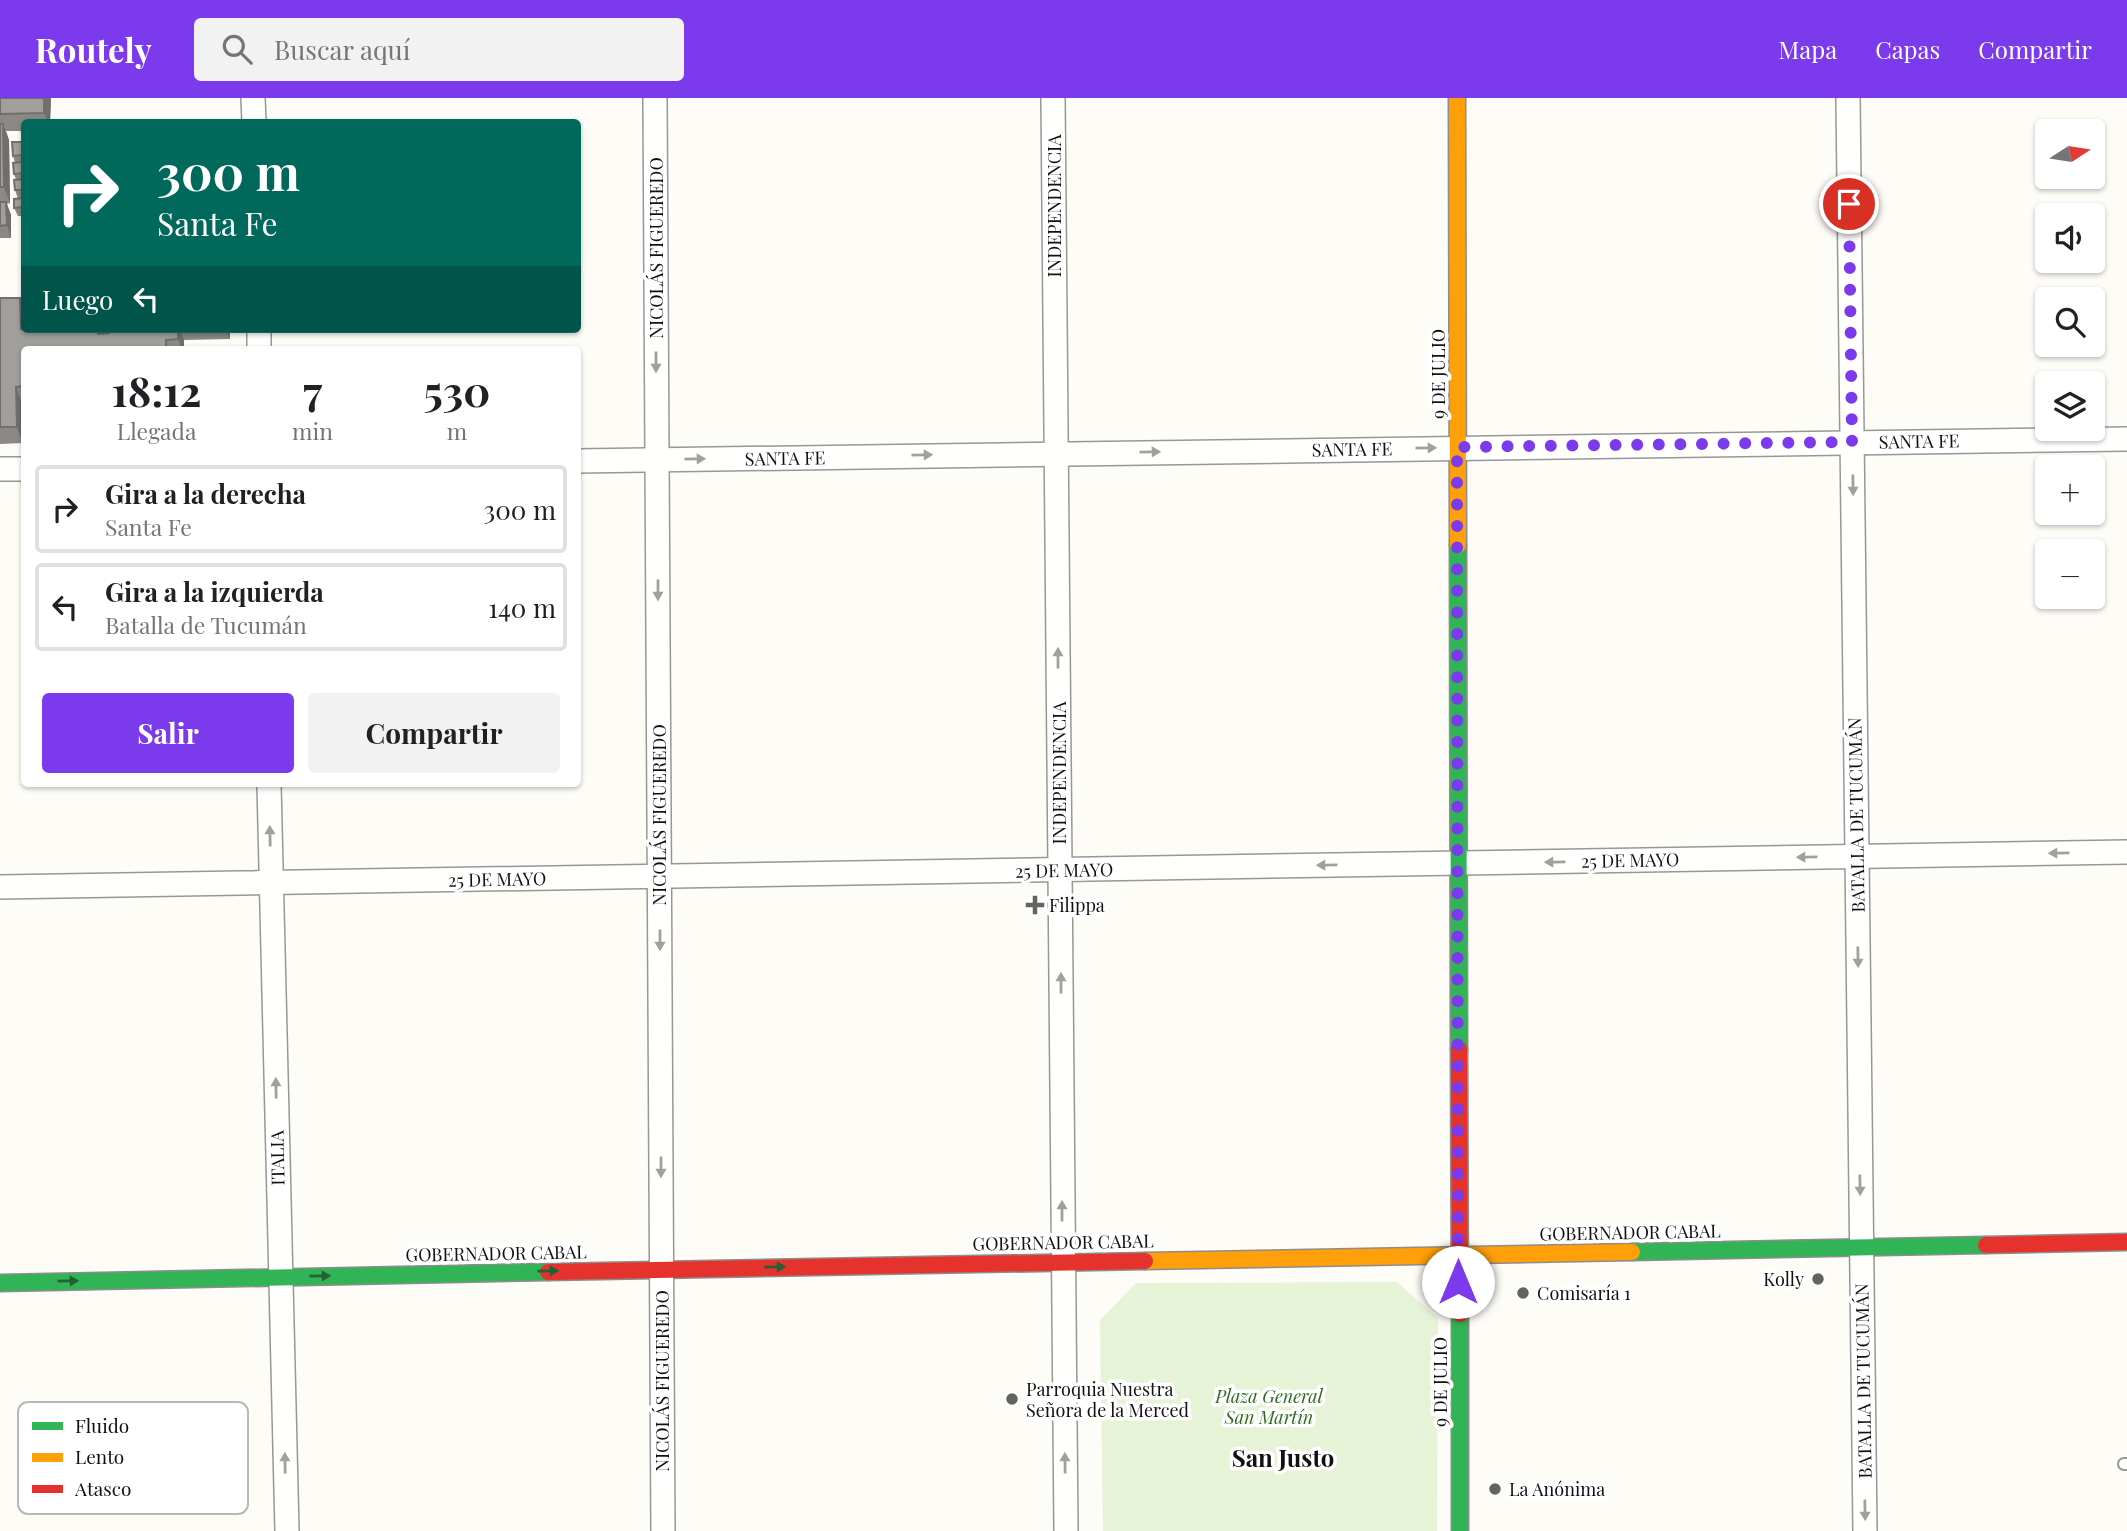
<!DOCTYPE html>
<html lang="es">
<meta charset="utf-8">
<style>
body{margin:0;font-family:"Playfair Display",serif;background:#f2f2f2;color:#202124;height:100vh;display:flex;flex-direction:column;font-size:26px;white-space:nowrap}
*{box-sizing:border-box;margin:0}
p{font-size:23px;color:#757577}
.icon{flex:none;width:38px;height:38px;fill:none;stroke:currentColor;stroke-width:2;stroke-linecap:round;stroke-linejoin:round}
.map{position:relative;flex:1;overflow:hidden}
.panel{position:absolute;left:21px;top:248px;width:560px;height:441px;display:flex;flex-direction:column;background:#fff;border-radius:7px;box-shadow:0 2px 5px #0004}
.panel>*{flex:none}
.top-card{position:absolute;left:21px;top:21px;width:560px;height:214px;border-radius:7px;box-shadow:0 2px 5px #0004;background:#00695c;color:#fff;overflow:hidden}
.needle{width:46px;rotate:78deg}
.fabs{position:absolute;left:2035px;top:21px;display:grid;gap:14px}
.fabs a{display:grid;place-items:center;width:70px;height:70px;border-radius:7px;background:#fff;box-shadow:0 2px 5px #0004;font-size:35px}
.pin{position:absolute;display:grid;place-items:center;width:60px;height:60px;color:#fff;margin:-30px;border:4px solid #fff;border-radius:50%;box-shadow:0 2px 7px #0007}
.me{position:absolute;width:77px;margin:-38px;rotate:0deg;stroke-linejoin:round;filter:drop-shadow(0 0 5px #0008)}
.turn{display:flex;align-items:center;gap:24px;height:147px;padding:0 21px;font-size:32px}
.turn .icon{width:91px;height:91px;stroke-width:2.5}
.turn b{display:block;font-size:49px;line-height:60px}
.then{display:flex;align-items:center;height:66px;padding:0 21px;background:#0003;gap:14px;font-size:26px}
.eta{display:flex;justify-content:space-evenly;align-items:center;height:119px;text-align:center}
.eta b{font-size:42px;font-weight:700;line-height:49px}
.action{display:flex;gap:14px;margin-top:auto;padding:14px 21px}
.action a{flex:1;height:80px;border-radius:7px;background:#7c3aed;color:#fff;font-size:28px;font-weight:700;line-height:80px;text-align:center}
.action a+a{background:#f2f2f2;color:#202124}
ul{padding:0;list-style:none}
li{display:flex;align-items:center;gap:21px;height:88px;margin:0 14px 10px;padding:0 7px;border:4px solid #e0e0e0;border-radius:7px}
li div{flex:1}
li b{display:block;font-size:26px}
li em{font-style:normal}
header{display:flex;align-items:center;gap:42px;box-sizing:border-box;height:98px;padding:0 35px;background:#7c3aed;color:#fff}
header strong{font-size:33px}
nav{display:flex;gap:38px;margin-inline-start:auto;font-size:24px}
.search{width:490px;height:63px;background:#f2f2f2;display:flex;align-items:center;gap:18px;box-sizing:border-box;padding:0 24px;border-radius:7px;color:#757577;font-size:26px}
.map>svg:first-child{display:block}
</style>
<header>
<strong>Routely</strong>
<div class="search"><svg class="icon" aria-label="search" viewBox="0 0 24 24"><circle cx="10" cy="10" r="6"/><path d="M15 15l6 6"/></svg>Buscar aquí</div>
<nav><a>Mapa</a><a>Capas</a><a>Compartir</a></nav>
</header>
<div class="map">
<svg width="2127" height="1433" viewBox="0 0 2127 1433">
<rect width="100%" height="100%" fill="#fdfcf7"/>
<!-- green -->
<polygon fill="#e7f3d7" points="1397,1184 1438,1220 1437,1433 1103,1433 1100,1222 1136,1185"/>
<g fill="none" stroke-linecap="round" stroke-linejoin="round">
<!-- lane casing -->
<g stroke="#979795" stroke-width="14">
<polyline id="lane" points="2124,1366 2127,1366"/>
</g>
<!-- street casing -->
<g stroke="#979795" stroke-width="26">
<g id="street">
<polyline points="253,0 254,24"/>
<polyline points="655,0 663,1433"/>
<polyline points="1053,0 1066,1433"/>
<polyline points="1848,0 1865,1433"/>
<polyline points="259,231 259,252"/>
<polyline points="578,363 2127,341"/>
<polyline points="0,371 24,371"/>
<polyline points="269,686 287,1433"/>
<polyline points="0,789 2127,754"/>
</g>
</g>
<!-- fast casing -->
<g stroke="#8e8d8b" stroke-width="19">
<g id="fast">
<polyline points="1458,447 1459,951"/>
<polyline points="1632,1154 1986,1147"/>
<polyline points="0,1185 548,1174"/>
<polyline points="1460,1216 1460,1433"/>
</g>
</g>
<!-- slow casing -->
<g stroke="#8e8d8b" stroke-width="19">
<g id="slow">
<polyline points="1457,0 1458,447"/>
<polyline points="1145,1163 1632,1154"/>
</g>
</g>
<!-- jam casing -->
<g stroke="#8e8d8b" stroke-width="19">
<g id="jam">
<polyline points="1459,951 1460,1216"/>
<polyline points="1986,1147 2127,1144"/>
<polyline points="548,1174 1145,1163"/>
</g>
</g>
<!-- lane -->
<use href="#lane" stroke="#fffffe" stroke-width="10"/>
<!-- street -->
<use href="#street" stroke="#fffffe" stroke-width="23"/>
<!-- fast -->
<use href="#fast" stroke="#30b455" stroke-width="16"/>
<!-- slow -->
<use href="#slow" stroke="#ff9f0a" stroke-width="16"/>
<!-- jam -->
<use href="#jam" stroke="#e5322d" stroke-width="16"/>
</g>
<!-- wall -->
<g fill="#8a8986">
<polygon points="0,0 51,0 50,24 24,24 24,33 6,33 9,42 10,105 7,106 11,117 11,140 0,140"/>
<polygon points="24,44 24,118 18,118 14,110 18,101 15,92 16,82 14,76 15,65 13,58"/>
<polygon points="0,200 20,200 24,211 24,231 103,231 103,235 109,235 109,231 230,231 230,241 184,242 184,252 24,252 24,305 22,306 23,345 0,346"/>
</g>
<!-- shaded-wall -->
<g fill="#716f6d">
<polygon points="44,0 51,0 50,24 48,24 44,15"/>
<polygon points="3,26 9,42 10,105 4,89"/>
<polygon points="6,104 11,117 11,140 7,127"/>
<polygon points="20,200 24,211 24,231 21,231"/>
<polygon points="98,231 103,231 104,252 98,236"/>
<polygon points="178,231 180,231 184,242 184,252 182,252 178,241"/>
<polygon points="226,231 230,231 230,241"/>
<polygon points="16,289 22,306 23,345 17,329"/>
</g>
<!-- building -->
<g fill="#a19f9c" stroke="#716f6d" stroke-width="2">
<polygon points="0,0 44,0 44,15 0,16"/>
<polygon points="0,26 3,26 4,89 0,89"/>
<polygon points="12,44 24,44 24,109 14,110 14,101 23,100 22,92 15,92 14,82 24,81 23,75 14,76 13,65 22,64 22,57 13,58"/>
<polygon points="0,104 6,104 7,127 0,128"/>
<polygon points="0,200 20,200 21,231 98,231 98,236 109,235 109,231 178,231 178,241 166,242 166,250 175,249 175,252 24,252 24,288 16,289 17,329 0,329"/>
</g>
<!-- one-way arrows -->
<defs><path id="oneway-solid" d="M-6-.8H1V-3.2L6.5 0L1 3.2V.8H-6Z" transform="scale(1.75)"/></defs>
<g fill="#a0a09f">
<use href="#oneway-solid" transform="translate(656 264) rotate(90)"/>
<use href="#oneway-solid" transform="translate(1426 350) rotate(-1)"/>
<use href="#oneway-solid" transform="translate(1150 354) rotate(-1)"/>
<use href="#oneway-solid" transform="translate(922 357) rotate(-1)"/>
<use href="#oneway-solid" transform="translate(695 361) rotate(-1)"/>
<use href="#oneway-solid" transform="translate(1853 387) rotate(89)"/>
<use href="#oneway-solid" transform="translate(658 492) rotate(90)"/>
<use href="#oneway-solid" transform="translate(1058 560) rotate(-90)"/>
<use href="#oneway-solid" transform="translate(270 738) rotate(-91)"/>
<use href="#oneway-solid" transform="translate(2059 755) rotate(179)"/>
<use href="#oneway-solid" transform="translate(1807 759) rotate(179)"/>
<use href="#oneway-solid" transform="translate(1555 764) rotate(179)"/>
<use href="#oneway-solid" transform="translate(1327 767) rotate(179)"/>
<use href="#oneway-solid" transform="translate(660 842) rotate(90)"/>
<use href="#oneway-solid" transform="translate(1858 859) rotate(89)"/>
<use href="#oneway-solid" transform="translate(1061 885) rotate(-90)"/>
<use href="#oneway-solid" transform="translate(276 990) rotate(-91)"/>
<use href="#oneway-solid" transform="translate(661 1069) rotate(90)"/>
<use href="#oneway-solid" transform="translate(1860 1087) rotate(89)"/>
<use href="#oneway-solid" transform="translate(1062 1113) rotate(-90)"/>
<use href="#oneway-solid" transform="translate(285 1365) rotate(-91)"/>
<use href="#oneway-solid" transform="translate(1065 1365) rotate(-91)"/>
<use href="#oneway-solid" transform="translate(1865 1412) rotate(89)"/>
</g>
<g fill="#206233">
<use href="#oneway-solid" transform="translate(775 1169) rotate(-1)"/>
<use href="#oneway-solid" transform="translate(548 1173) rotate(-1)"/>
<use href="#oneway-solid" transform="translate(320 1178) rotate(-1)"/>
<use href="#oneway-solid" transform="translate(68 1183) rotate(-1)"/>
</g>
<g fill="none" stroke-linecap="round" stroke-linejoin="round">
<!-- route -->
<polyline stroke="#7c3aed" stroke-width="12" stroke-dasharray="0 21.6" points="1458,1184 1457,349 1852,344 1849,106"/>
</g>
<!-- markers -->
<g fill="#646362" stroke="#fff" stroke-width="2.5">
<path d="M1031.5 796.5h7v7h7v7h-7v7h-7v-7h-7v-7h7z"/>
<circle cx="1818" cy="1181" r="7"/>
<circle cx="1523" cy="1195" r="7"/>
<circle cx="1012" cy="1301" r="7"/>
<circle cx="1495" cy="1391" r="7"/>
</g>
<g text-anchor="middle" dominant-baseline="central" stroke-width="7" stroke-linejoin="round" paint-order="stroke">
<!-- street labels -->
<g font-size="18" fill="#111" stroke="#fff">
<text transform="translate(1054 108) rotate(-90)">INDEPENDENCIA</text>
<text transform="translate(656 150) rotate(-90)">NICOLÁS FIGUEREDO</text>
<text transform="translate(1438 276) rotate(-90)">9 DE JULIO</text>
<text transform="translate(1919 343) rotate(-1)">SANTA FE</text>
<text transform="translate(1352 351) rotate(-1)">SANTA FE</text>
<text transform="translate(785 360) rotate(-1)">SANTA FE</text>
<text transform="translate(1059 675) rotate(-90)">INDEPENDENCIA</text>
<text transform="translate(659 717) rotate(-90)">NICOLÁS FIGUEREDO</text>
<text transform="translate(1856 717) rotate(-91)">BATALLA DE TUCUMÁN</text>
<text transform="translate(1630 762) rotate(-1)">25 DE MAYO</text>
<text transform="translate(1064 772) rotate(-1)">25 DE MAYO</text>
<text transform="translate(497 781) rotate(-1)">25 DE MAYO</text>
<text transform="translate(277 1060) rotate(-91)">ITALIA</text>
<text transform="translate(1630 1134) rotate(-1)">GOBERNADOR CABAL</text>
<text transform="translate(1063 1144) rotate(-1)">GOBERNADOR CABAL</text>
<text transform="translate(496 1155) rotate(-1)">GOBERNADOR CABAL</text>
<text transform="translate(662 1283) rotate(-90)">NICOLÁS FIGUEREDO</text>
<text transform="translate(1863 1283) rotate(-91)">BATALLA DE TUCUMÁN</text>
<text transform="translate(1440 1284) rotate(-90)">9 DE JULIO</text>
</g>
<!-- poi labels -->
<g font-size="18" fill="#111" stroke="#fff" text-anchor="start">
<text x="1049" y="807">Filippa</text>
<text x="1804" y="1181" text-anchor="end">Kolly</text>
<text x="1537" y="1195">Comisaría 1</text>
<text x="1026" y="1291">Parroquia Nuestra<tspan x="1026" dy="21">Señora de la Merced</tspan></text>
<text x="1509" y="1391">La Anónima</text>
</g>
<!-- park labels -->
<g font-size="18" font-style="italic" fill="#2f6b1f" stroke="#fff">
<text x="1269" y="1298">Plaza General<tspan x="1269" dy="21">San Martín</tspan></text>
</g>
<!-- district labels -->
<g font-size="24" font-weight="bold" fill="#111" stroke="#fff">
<text x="1283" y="1359">San Justo</text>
</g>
</g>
<!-- legend -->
<rect x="18" y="1304" width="230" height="112" rx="10" fill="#fff" stroke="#b8b8b8" stroke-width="2"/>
<rect x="32" y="1324" width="31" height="8" fill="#30b455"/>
<rect x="32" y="1355" width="31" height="9" fill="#ff9f0a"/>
<rect x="32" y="1387" width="31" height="8" fill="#e5322d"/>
<g font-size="19" fill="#111">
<text x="75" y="1335">Fluido</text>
<text x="75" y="1366">Lento</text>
<text x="75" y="1398">Atasco</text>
</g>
</svg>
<div class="fabs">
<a><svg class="needle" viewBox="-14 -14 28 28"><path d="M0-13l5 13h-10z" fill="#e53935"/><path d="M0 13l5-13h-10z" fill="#757577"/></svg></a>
<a><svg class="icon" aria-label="sound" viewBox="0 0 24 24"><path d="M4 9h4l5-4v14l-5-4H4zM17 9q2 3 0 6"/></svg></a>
<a><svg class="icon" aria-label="search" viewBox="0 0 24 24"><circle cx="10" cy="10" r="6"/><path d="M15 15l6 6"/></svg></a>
<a><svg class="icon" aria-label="layers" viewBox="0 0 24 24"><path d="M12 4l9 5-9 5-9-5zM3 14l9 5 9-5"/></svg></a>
<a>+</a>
<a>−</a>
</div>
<div class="pin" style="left:1849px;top:106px;background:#d93025"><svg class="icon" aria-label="arrive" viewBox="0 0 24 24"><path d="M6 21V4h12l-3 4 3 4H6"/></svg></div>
<svg class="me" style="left:1458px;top:1184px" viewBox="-20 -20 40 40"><circle r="19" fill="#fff"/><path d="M0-13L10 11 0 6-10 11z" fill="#7c3aed"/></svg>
<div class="top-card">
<div class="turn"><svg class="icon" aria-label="right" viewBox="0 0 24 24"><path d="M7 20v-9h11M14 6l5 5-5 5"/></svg><div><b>300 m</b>Santa Fe</div></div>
<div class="then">Luego<svg class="icon" aria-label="left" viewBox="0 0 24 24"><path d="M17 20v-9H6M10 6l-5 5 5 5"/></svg></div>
</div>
<section class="panel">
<div class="eta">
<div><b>18:12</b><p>Llegada</p></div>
<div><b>7</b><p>min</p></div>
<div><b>530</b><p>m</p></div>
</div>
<ul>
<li><svg class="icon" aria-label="right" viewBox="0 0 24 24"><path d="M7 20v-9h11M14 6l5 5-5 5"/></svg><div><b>Gira a la derecha</b><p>Santa Fe</p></div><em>300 m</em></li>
<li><svg class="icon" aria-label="left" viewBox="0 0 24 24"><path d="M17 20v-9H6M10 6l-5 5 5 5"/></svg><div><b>Gira a la izquierda</b><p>Batalla de Tucumán</p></div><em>140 m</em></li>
</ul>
<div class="action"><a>Salir</a><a>Compartir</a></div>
</section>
</div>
